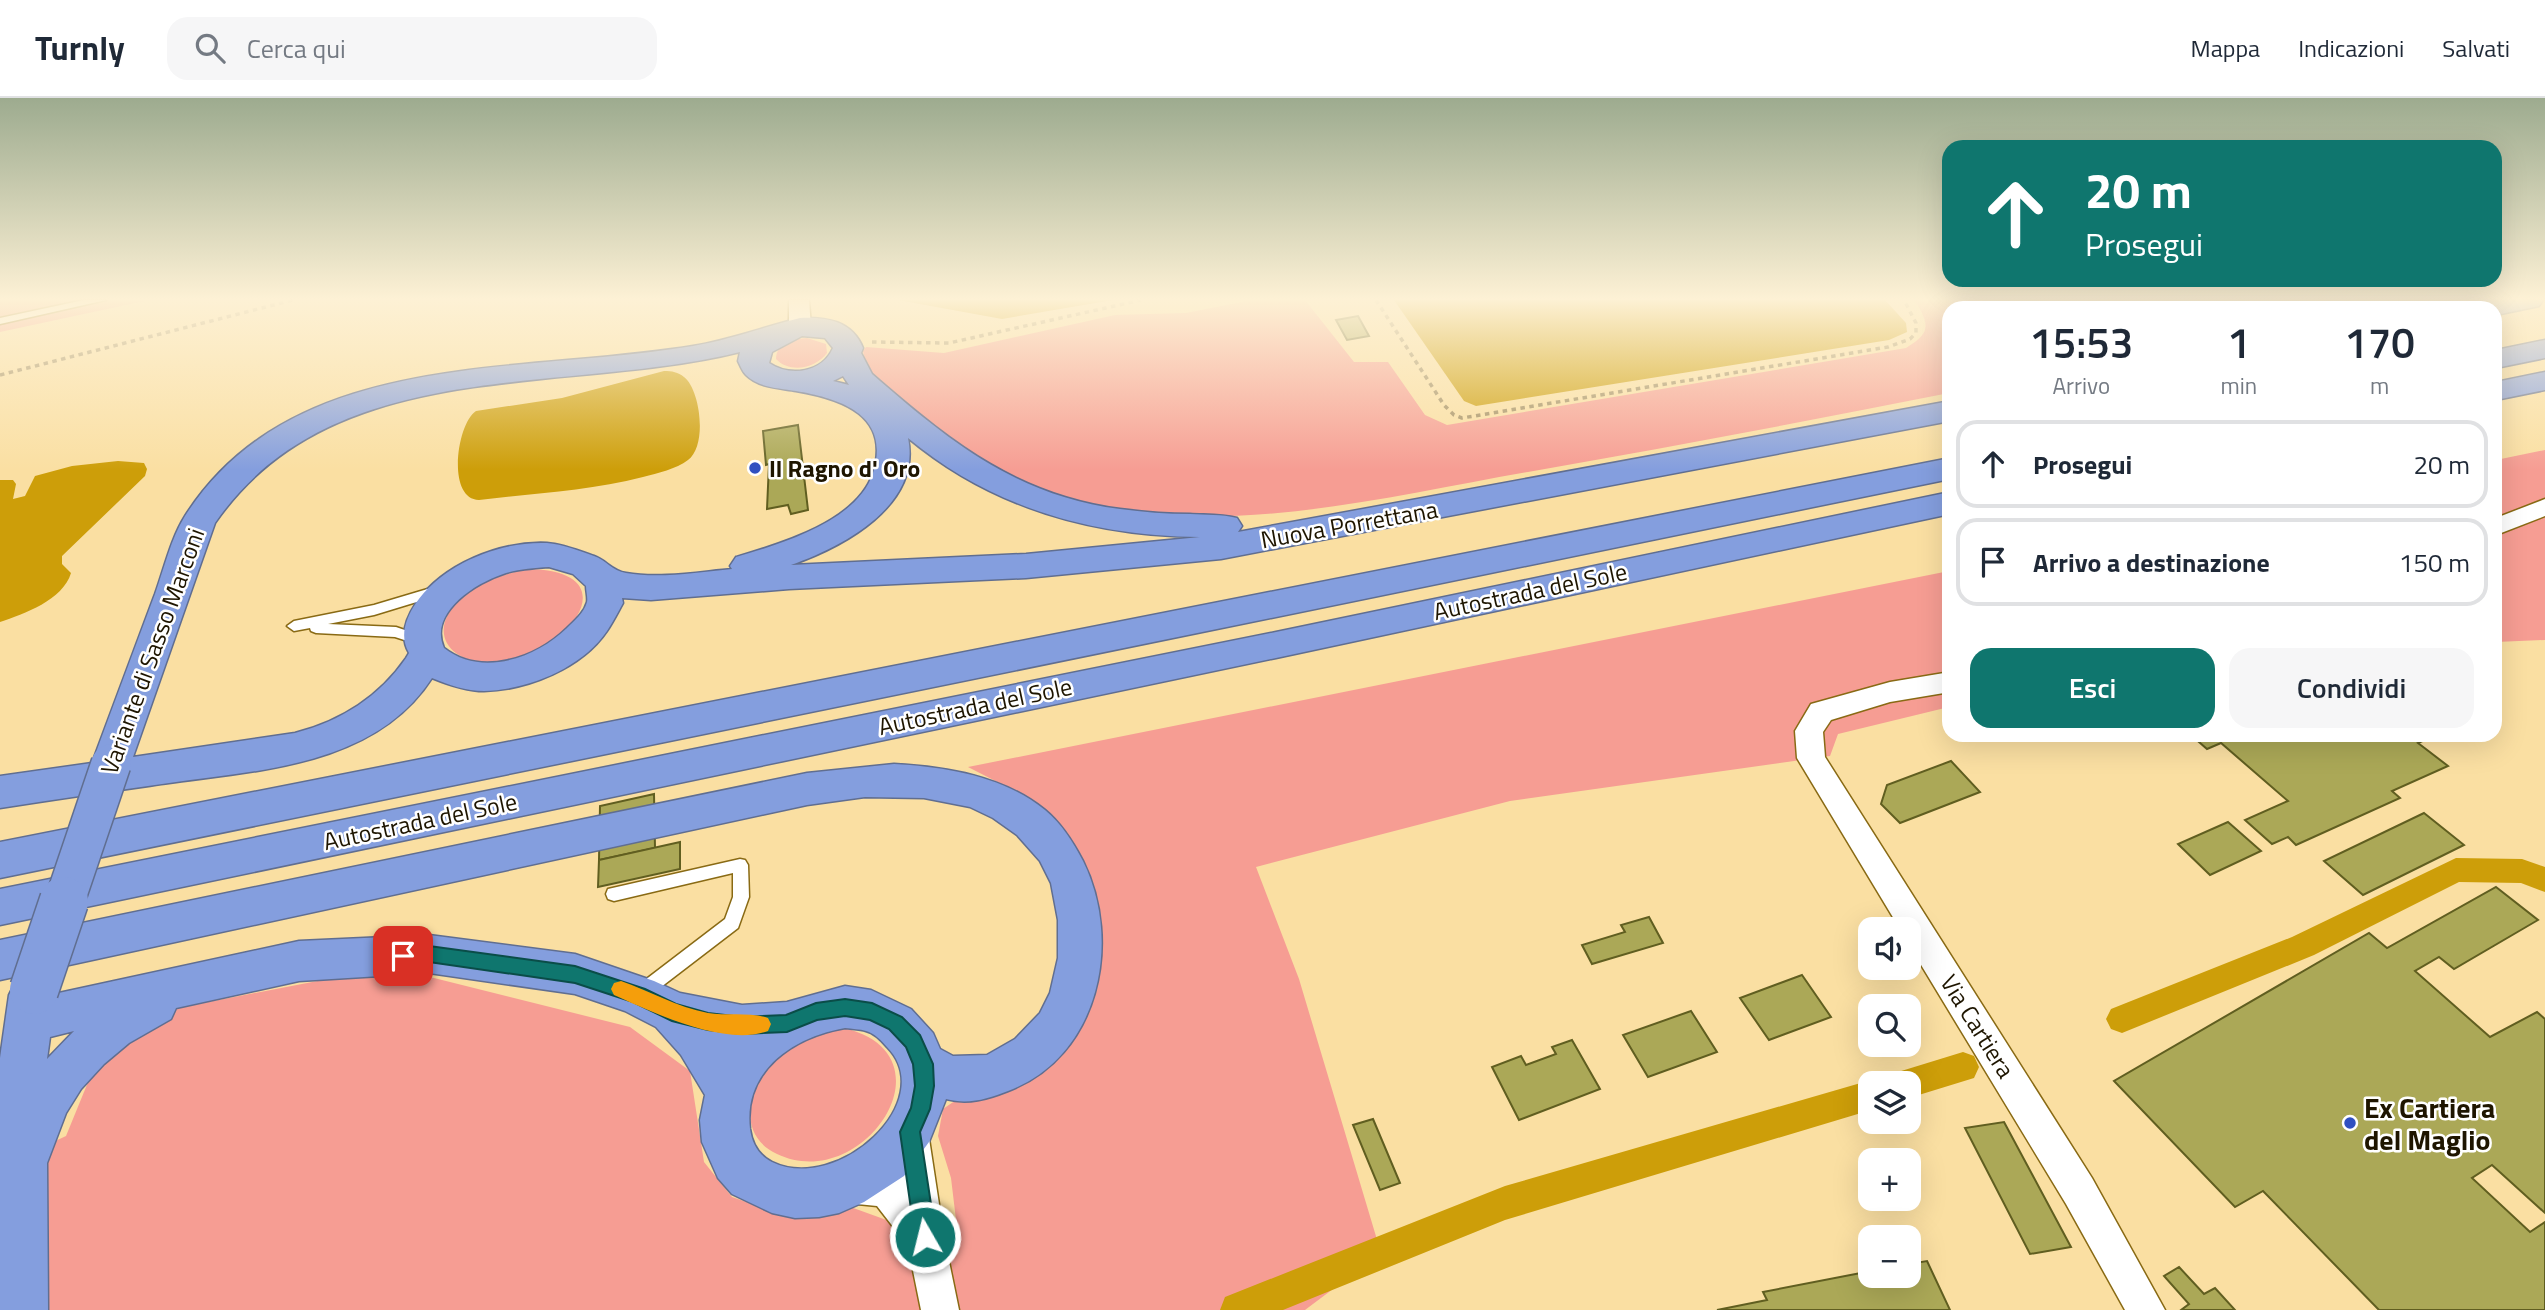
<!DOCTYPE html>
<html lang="it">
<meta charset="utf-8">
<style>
body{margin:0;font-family:"Titillium Web",sans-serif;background:#f6f6f7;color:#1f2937;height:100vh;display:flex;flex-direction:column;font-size:26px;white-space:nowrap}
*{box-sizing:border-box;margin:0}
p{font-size:23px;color:#747a83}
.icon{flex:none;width:38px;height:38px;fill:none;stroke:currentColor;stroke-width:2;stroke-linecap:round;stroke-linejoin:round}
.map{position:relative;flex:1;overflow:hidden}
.sheet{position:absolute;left:1942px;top:203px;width:560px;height:441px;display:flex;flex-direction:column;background:#fff;border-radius:21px;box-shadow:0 7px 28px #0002}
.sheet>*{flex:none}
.guide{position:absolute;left:1942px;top:42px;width:560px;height:147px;border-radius:21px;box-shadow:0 7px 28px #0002;background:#0f766e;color:#fff;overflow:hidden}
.controls{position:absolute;left:1858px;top:819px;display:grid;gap:14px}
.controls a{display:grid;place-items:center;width:63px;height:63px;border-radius:14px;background:#fff;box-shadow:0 7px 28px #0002;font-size:35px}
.pin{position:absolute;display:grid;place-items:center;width:60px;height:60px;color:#fff;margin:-30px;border-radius:14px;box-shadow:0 4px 10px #0006}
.me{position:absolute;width:77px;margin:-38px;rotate:352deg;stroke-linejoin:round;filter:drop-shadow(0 0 5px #0008)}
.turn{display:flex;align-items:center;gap:24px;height:147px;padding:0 28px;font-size:32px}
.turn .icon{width:91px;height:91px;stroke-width:2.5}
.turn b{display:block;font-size:49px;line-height:60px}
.eta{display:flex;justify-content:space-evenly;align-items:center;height:119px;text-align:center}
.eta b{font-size:42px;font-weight:600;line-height:49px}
.action{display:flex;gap:14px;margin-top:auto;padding:14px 28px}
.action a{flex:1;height:80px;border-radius:21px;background:#0f766e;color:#fff;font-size:28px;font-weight:600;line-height:80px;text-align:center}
.action a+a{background:#f6f6f7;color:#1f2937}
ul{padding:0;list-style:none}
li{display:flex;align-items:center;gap:21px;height:88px;margin:0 14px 10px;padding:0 14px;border:4px solid #e0e1e3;border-radius:21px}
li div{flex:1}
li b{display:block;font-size:26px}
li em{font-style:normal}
header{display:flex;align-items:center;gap:42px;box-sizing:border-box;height:98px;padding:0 35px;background:#fff;border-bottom:2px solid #e0e1e3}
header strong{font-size:33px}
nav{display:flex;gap:38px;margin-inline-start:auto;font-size:24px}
.search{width:490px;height:63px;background:#f6f6f7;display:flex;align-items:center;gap:18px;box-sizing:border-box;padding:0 24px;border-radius:21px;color:#747a83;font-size:26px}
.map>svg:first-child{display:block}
</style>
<header>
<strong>Turnly</strong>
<div class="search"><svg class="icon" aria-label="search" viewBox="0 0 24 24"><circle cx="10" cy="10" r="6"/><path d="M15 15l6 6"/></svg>Cerca qui</div>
<nav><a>Mappa</a><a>Indicazioni</a><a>Salvati</a></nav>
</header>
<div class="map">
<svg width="2545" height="1212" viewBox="0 0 2545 1212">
<rect width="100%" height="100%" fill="#fadfa2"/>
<!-- green -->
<g fill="#f69d93">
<polygon points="0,202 149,202 0,234"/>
<path d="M1252,202H1305L1354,264H1388L1425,317L1447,327L1906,250C1932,234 1929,227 1915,202H2427L2388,210H1950L1949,295C1809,323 1669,349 1528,374C1369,402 1195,448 1037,393C975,371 925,322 875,281L865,265L863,253L866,249L944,255L1115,217L1186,215Z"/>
<path d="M807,240L826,246L827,255C816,270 790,276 776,261C776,245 793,241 807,240Z"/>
<polygon points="2545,352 2545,542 2496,544 2496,362"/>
<path d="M528,471C639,473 558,567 490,565C445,564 426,529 464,498C483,482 504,476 528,471Z"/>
<polygon points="1949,473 1949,609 1838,636 1830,658 1510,703 1256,769 1299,881 1381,1155 1305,1212 0,1212 0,1069 66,1038 93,972 172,911 390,869 630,929 690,973 704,1064 732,1099 773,1113 845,1107 892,1124 910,1153 957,1130 951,1080 938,1038 943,1011 1079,918 1073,746 1029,700 968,669"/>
<path d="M844,930C957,957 863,1097 777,1056C724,1031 759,961 797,940C809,933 830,933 844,930Z"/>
</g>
<!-- water -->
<g fill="#cd9e09">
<polygon points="898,202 1113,202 1002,221"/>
<polygon points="1394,202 1885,202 1906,225 1907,234 1889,242 1476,308 1464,303"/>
<path d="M664,273C672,273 678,274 684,279C700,291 708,347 688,362C676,371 658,375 643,379C589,393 534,395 479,402C446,401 457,325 476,313L562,300Z"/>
<path d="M118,363L144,365L147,371L145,378L62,458V466L71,475C63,502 24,516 0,524V382H13L16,386L13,401L25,398L35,378L72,368Z"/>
</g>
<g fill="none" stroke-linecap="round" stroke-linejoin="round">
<!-- canal -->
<g fill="#cd9e09" fill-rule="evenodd">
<polygon points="2456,760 2522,761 2545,769 2545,794 2521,785 2459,784 2314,857 2122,935 2111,931 2106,921 2111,911 2292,839"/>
<polygon points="1963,954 1974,958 1979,969 1974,980 1909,1000 1909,985 1893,985 1898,974"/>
<polygon points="1871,982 1880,985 1871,985 1871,1012 1505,1122 1283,1212 1220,1212 1225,1199 1505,1088"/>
</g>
</g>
<!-- building -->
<g fill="#aba857" stroke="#605e20" stroke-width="2">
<polygon points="1358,218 1369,238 1347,242 1336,222"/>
<polygon points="798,327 808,412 791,416 788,407 767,411 769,366 766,367 763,333"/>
<polygon points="2191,637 2436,637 2418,645 2448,668 2392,693 2400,700 2296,747 2288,739 2272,746 2245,722 2288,703 2221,645 2207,651"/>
<polygon points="1951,663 1980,694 1900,725 1881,706 1887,687"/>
<polygon points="654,696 655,750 599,762 600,708"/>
<polygon points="2424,715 2464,747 2363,797 2324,763"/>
<polygon points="2228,724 2261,753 2210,777 2178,746"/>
<polygon points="680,744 680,771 598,789 599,762"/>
<polygon points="2496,789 2538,822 2454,871 2439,859 2415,873 2490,939 2537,914 2545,921 2545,1115 2492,1067 2472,1080 2530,1134 2545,1124 2545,1212 2379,1212 2263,1093 2235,1109 2114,983 2369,835 2387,850"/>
<polygon points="1649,819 1663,845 1592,866 1582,847 1625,834 1621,827"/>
<polygon points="1802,877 1831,919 1769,942 1740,900"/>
<polygon points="1691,913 1717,954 1648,979 1623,937"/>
<polygon points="1572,942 1600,991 1519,1022 1492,969 1521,958 1526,967 1556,956 1552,949"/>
<polygon points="1373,1021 1400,1085 1380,1092 1353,1027"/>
<polygon points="2004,1024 2071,1149 2030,1156 1965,1030"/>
<polygon points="1927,1163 1950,1212 1717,1212 1767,1202 1763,1194 1871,1173 1871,1178 1909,1178 1909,1166"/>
<polygon points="2179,1169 2204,1196 2215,1190 2235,1212 2181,1212 2189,1206 2164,1178"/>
</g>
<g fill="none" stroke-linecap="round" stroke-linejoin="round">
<!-- lane casing -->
<g stroke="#896a14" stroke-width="3">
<g id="lane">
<polygon points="84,202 106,202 0,226 0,220"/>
<polygon points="441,487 447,492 446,495 374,517 328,526 396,529 425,539 427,542 425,545 420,547 395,539 316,535 311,533 310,530 294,533 287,528 294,523 374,507"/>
<polygon points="740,761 745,762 748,767 749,799 738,830 648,899 642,901 636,899 634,894 636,889 725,821 733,799 733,775 614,803 608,801 606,796 608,791"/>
</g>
</g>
<!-- street casing -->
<g stroke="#896a14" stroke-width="3">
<g id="street">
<polygon points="789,202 809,202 811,229 808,234 792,234 789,229"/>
<polygon points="2545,401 2545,418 2496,437 2496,420"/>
<polygon points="1950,574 1950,594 1890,604 1831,622 1823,634 1825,659 2092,1080 2165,1212 2125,1212 2066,1106 1909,847 1909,831 1900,831 1797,660 1795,633 1811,606 1890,584"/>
<path d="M910,1017L923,1022L928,1034L944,1139L959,1212H921L908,1148L877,1108L847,1105L834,1100L829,1087L834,1074C853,1066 879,1070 898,1077L892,1034L897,1022Z"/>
</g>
</g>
<!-- highway casing -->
<g stroke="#606e90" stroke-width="3">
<g id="highway">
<polygon points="2485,202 2543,202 2539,208 2496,217 2496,210 2475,210 2479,204"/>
<path d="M800,220C827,219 852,223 863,250L861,255L872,276L880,283C954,347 1020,398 1120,411C1143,414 1166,416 1190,416C1206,417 1221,416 1237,420L1242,428L1238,434L1950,303V323L1221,461L1026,480L789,491L651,502L622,500L623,505C618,514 613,524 607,533C582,570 528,592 484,593C466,593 449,587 432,580C376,667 262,672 169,685C113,693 56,701 0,710V678L92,665C113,608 134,552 155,496C164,471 171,440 185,418C293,249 521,277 693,248C729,242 764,229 800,220ZM802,238L825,240L833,250C822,275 790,279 769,265L772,254ZM740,254L738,263C740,267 742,273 746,277C759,290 779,290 796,293C843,301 891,318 873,375C857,424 780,446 736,459L730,468L732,471C698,474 660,481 626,475C612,473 606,462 594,458C580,453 562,446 547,445C500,443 443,466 416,505C406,520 399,538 409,555L406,560C379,599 341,623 295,635L133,659L215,425C333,254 564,298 740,254ZM843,278L849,287L833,283ZM908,340C992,410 1092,438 1200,439L1026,456L791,467C842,449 922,408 908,340ZM549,469L573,476L586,488C586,493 588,500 587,504C584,515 574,523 567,530C535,561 481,579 444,550C428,514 477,484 506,475C519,471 534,470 549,469Z"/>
<polygon points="2545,242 2545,260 2496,270 2496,252"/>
<polygon points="2545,274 2545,292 2496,302 2496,284"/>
<polygon points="1950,360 1950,381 0,780 0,744"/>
<polygon points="1950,394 1950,416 1276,560 0,827 0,791 1276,534"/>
<path d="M894,666C947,669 1003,678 1045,712C1062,726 1073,744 1083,763C1123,844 1099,959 1008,993C988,1001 968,1007 946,1001L929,1044L904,1078L864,1104L839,1115L819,1119L795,1120L772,1115L732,1096L718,1080L702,1044L700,1022L705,997L681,957L656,929L625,913L575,896L429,875L299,883L176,910L171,921L129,945L104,966L81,991L66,1015L47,1065L48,1212H0V960L9,897L16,883L32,877L48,883L54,896L299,843L429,837L575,856L654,883L680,895L742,907L787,904L845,888L871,892L911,911L933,935L940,951L953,958L987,957L1015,941L1040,915L1050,895L1058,860V822L1051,785L1040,763L1017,737L993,720L970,709L924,700L865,699L807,707L0,882V842L807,675ZM845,930C852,931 860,931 866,933C874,935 882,943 887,949C940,1003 838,1096 772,1064C758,1057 752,1045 750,1031C743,972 794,939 845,930ZM74,933L47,961L50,939Z"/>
</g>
</g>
<!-- path -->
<g stroke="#a08c60" stroke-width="3.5" stroke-dasharray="4.5 4.5" stroke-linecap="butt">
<polyline points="1376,202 1444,307 1454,317 1462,320 1888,249 1910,241 1916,235 1916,225 1904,202"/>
<polyline points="872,244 949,245 1141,202"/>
<polyline points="0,277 293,202"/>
</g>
<!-- lane -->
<use href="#lane" fill="#fff" fill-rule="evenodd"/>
<!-- street -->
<use href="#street" fill="#fff" fill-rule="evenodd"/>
<!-- highway -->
<use href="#highway" fill="#849ede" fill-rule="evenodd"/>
<!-- highway-bridge-far1 casing -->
<g stroke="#606e90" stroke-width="42" stroke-linecap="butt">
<polyline id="highway-bridge-far1" points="64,805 111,666"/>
</g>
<!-- highway-bridge casing -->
<g stroke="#606e90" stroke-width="51" stroke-linecap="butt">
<polyline id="highway-bridge" points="34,892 64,803"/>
</g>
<!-- highway-bridge-far1 -->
<use href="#highway-bridge-far1" stroke="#849ede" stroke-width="39"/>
<!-- highway-bridge -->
<use href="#highway-bridge" stroke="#849ede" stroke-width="48"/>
</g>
<!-- sky -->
<linearGradient id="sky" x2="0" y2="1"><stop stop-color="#9dab8f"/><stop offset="0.54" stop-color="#fdf1d5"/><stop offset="1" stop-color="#fdf1d5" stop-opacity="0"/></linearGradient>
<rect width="2545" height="372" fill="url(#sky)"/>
<!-- route -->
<polygon fill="#0f766e" stroke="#0a4d48" stroke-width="2" points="429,848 575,868 645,891 676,906 708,915 742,919 786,917 816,905 845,901 872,905 902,919 920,937 933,966 934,988 930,1011 920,1034 936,1139 933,1147 925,1150 918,1147 915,1139 900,1034 911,1010 915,988 913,966 906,949 889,931 870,922 845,918 817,922 787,934 742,936 708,932 672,923 633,904 575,885 429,864 403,866 397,863 394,858 397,852"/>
<!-- slow -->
<path fill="#f59e0b" d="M621,883C650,893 677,909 708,915C726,918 752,914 768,920L771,926L768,933C725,949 654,915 614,897L611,891L614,885Z"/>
<!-- markers -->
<g fill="#3050c0" stroke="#fff" stroke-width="2.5">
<circle cx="755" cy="370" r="7"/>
<circle cx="2350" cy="1025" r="7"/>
</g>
<g text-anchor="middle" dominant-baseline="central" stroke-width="5" stroke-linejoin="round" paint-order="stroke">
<!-- poi labels -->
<g font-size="24" font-weight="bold" fill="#1e1500" stroke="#fff" text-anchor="start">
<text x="769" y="370">Il Ragno d' Oro</text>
</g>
<!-- street labels -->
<g font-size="24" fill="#1e1500" stroke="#fff">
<text transform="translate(1349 426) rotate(-10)">Nuova Porrettana</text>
<text transform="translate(1530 493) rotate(-12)">Autostrada del Sole</text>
<text transform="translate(152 553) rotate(-70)">Variante di Sasso Marconi</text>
<text transform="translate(975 608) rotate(-12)">Autostrada del Sole</text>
<text transform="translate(420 723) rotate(-12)">Autostrada del Sole</text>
<text transform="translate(1978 928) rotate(58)">Via Cartiera</text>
</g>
<!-- near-poi labels -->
<g font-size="28" font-weight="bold" fill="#1e1500" stroke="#fff" text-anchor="start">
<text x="2364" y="1009">Ex Cartiera<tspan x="2364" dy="32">del Maglio</tspan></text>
</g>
</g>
</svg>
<div class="controls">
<a><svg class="icon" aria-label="sound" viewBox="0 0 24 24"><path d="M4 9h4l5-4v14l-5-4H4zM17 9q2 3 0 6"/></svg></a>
<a><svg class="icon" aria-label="search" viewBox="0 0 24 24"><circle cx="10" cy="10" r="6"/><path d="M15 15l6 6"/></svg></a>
<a><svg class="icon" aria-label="layers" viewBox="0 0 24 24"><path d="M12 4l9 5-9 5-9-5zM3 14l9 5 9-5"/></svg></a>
<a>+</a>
<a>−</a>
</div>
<div class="pin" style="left:403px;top:858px;background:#d93025"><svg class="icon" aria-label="arrive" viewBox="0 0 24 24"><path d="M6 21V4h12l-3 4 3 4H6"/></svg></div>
<svg class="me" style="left:925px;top:1139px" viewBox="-20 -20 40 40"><circle r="17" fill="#0f766e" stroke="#fff" stroke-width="3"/><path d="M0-11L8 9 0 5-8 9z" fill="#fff"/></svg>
<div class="guide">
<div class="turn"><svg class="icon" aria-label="ahead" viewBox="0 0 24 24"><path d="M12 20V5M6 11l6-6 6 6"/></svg><div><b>20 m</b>Prosegui</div></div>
</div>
<section class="sheet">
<div class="eta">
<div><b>15:53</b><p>Arrivo</p></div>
<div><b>1</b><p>min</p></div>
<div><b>170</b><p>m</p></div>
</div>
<ul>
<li><svg class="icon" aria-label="ahead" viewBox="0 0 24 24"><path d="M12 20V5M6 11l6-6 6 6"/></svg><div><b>Prosegui</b></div><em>20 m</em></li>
<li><svg class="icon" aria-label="arrive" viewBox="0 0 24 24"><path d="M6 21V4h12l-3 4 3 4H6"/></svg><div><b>Arrivo a destinazione</b></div><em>150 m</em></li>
</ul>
<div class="action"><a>Esci</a><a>Condividi</a></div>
</section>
</div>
